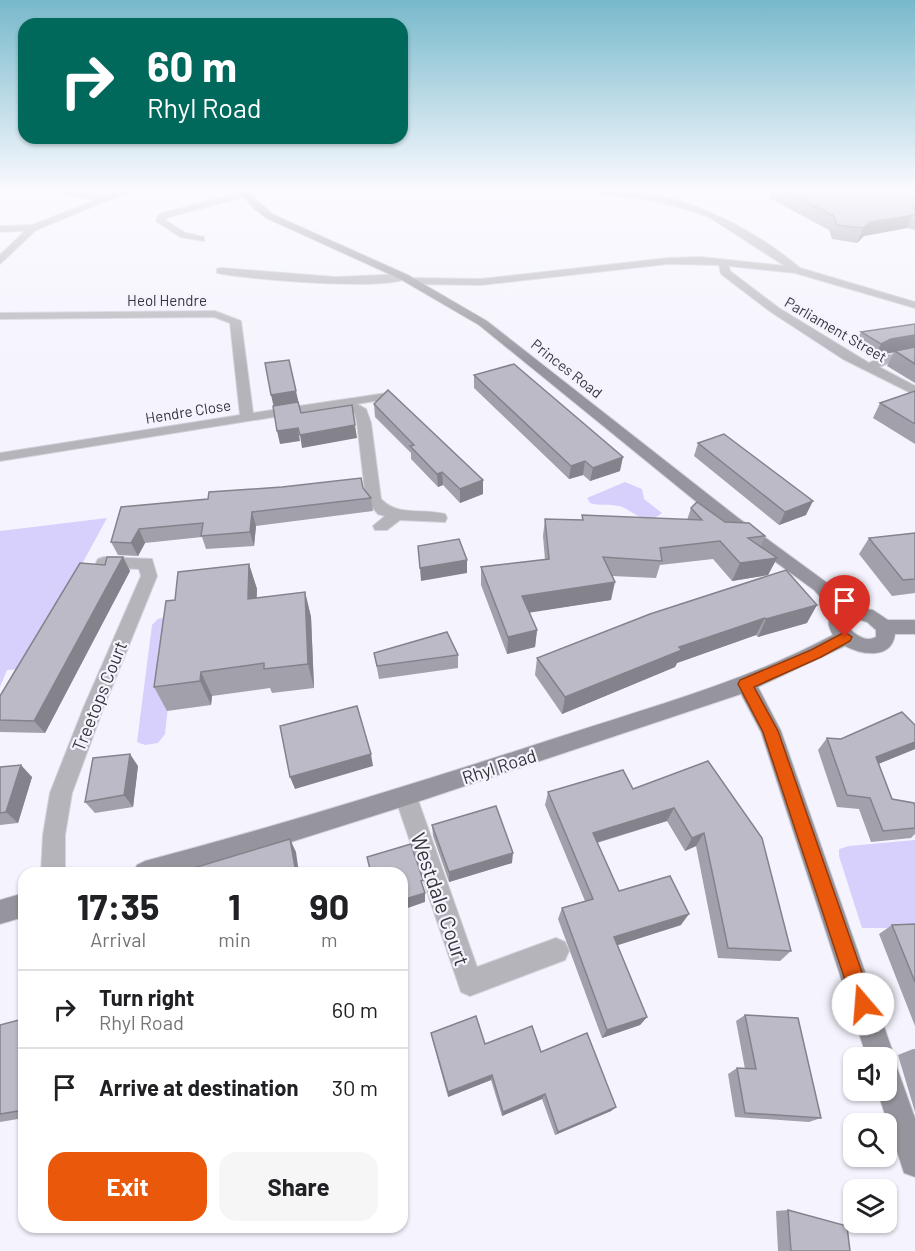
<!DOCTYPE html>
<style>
body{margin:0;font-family:Barlow,sans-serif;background:#f6f6f6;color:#202124;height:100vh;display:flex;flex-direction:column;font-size:22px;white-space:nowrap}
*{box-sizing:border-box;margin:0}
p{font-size:20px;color:#757577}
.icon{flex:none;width:33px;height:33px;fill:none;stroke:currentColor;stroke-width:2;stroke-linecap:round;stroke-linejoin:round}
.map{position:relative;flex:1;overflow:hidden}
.side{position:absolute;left:18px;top:867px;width:390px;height:366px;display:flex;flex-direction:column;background:#fff;border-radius:18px;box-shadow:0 2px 4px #0004}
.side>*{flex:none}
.hud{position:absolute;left:18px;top:18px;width:390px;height:126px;border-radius:18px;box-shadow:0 2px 4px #0004;background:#00695c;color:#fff;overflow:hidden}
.buttons{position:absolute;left:843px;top:1047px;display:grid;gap:12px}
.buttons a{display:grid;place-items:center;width:54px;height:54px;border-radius:12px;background:#fff;box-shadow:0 2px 4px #0004;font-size:30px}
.pin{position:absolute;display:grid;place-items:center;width:51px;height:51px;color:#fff;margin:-62px -26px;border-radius:50% 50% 50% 0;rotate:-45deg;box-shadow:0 0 6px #0007}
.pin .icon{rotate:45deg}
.me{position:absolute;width:66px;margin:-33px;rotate:342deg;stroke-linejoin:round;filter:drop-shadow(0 0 4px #0008)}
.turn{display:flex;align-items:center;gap:21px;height:126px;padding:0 30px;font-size:27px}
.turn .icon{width:78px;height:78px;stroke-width:2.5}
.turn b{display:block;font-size:42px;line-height:51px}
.eta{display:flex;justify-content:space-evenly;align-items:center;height:102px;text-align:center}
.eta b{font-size:36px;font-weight:700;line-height:42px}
.primary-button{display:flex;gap:12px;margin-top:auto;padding:12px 30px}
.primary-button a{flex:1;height:69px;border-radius:18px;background:#ea580c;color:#fff;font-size:24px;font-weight:700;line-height:69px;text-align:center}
.primary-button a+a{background:#f6f6f6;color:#202124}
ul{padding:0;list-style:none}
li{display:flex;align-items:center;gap:18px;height:78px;padding:0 30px;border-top:2px solid #e0e0e0}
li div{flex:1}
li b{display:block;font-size:22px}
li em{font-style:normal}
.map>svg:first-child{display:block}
</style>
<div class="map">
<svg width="915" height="1251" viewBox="0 0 915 1251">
<rect width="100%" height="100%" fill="#f5f4fe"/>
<!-- green -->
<g fill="#d7d0fd">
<path d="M625,482L642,489L644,499L662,513C644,528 634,510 619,506C609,504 600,506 590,503L587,498Z"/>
<polygon points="107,518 25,669 7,670 0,687 0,531"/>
<polygon points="168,616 177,626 165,734 158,743 145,745 137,742 152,625 158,619"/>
<polygon points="915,840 915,928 862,928 839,856 839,849 849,846"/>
</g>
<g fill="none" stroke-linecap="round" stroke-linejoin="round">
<!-- street casing -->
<g stroke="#d3d2db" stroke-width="2">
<g id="street">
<polygon points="42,190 63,190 105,196 121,190 133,190 36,230 0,264 0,255 25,231 0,232 0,226 32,225 96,200"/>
<path d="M578,190C599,190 622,189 643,192C700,202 756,231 800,268L915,302V308L795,273L729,266L730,271L779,308L869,363L884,356L915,350V358L891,362L879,367L915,386V395L843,359L771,312L721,274L719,265L668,264L481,285L412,284L407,281L412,278L481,279L668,258L701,257L785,266L709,217C667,201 626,196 582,192Z"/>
<polygon points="245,191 248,192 248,196 166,218 165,220 186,233 204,237 204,241 180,237 156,221 159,214"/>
<path d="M221,268L336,277L404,274L409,277C390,292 246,279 217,273V269Z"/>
<path d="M215,311L241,321L253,413L387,393L388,396L387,399L357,404L366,409L371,423L381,499C398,517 423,508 445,514L447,518L445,522L400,520L387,530H375L373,526L385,516L378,514L366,500L357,423L355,414L342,406L0,461V453L240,415L230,323L214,317L0,319V313Z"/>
<polygon points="104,557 152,559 157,576 103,709 72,793 65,835 65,873 41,873 43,835 50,793 83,709 141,576 139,569 98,567 96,563 98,559"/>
<polygon points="406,787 414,790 417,797 477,967 556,938 565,942 569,951 565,960 470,996 461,992 395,797 398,790"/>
</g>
</g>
<!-- secondary casing -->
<g stroke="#d3d2db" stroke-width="2">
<g id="secondary">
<path d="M238,190H247L272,214L408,275L487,321L737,517L826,582L849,606L873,610L888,620H915V634H895C892,660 862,655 845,646L758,687L781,731L895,1058L892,1064L896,1065L915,1118V1177L904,1173L877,1090H886V1058H867L761,732L741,694L414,803L253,854L187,873H133L137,865L145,861C285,824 424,781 562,736C654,706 747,681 833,635C828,626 826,620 834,612L814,590L725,525L479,325L400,279L266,218L253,208ZM853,618L867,622L876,630V637C865,643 854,634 846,625L847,622Z"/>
<polygon points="24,893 24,917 0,924 0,900"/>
</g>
</g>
<!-- street -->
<use href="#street" fill="#b5b4ba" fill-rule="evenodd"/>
<!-- secondary -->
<use href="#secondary" fill="#96959d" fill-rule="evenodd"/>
</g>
<!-- wall -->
<g fill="#a2a0aa">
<polygon points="771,190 915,190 915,230 907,228 864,236 857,243 832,239 829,230 769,198"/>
<polygon points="915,324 915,383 887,366 894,352 884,354 874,358 855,346 861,332"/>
<polygon points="474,375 620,471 590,481 583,475 569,479 474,388"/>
<polygon points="915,391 915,444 873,418 880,403"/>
<polygon points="374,404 483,480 483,494 460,503 443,485 438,487 411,459 411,453 375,417"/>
<polygon points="698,443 806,515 779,525 694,456"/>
<polygon points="363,488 371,498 373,511 256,526 254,546 206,549 202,537 145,543 138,556 118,555 111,542 121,507"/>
<polygon points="691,508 765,536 761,547 777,558 768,575 732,581 713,559 660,565 656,578 612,576 611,600 529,612 537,630 535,647 507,654 481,585 481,567 545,560 543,536 545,519 582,520 582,515 687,520"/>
<polygon points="915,533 915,593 892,596 859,554 869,538"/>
<polygon points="123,557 130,571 45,733 0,732 0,696 105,565"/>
<polygon points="249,564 257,589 256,598 305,592 311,617 314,688 272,693 270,688 212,696 211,705 167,711 154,687 175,600"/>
<polygon points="786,570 807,623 758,637 756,635 677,663 675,667 562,714 535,675 537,658"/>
<polygon points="374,653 458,655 458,668 379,679"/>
<polygon points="827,738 915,749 878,764 892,799 915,806 915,834 911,838 871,842 859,809 837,807 818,750"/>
<polygon points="708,761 791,951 780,961 718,958 696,846 685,851 667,821 597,843 619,891 681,925 617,945 647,1017 640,1025 602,1038 558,919 562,908 585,901 545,805 548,792 633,789"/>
<polygon points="138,766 133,807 95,813 85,802"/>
<polygon points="0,767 32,777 18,823 0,825"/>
<polygon points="432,825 512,863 449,882 433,836"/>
<polygon points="915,924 915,1026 879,934 892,925"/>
<polygon points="24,999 24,1118 0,1122 0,1025 19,1020"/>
<polygon points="745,1015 821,1118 809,1122 735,1117 728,1074 737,1068 745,1069 736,1021"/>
<polygon points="431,1033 485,1044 541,1052 616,1107 611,1111 555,1135 542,1099 502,1116 491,1080 448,1097 432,1039"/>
<polygon points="913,1049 915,1049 915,1112 898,1055"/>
<polygon points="788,1210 850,1251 778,1251 776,1211"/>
</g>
<!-- shaded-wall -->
<g fill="#84828b">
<polygon points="913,214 907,228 864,236 857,243 863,228 870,222"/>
<polygon points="915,335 915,349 884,354 874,358 881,344 891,339"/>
<polygon points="296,391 299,404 274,408 271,395"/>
<polygon points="355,425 357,438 302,448 300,435"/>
<polygon points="298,428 300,441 280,444 277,431"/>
<polygon points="623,457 620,471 590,481 593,468"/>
<polygon points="585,461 583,475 569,479 571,466"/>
<polygon points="442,472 443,485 438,487 437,474"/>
<polygon points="483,480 483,494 460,503 460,489"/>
<polygon points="813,501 806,515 779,525 785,512"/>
<polygon points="252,512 256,526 254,546 250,532"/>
<polygon points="139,529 145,543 138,556 131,543"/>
<polygon points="123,557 130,571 45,733 34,721"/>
<polygon points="777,558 768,575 732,581 740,563"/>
<polygon points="467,560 467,573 421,581 420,568"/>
<polygon points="249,564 257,589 256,624 248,599"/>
<polygon points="615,582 611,600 521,614 522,596"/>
<polygon points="305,592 311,617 314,688 308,664"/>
<polygon points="817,605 807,623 758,637 766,619"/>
<polygon points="765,618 756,635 677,663 675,667 562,714 565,697 679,647"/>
<polygon points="537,630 535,647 507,654 508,637"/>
<polygon points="201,672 212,696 211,705 200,681"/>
<polygon points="915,742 915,749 866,769 876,757"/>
<polygon points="130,754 138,766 133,807 124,795"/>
<polygon points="371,754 373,766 295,789 290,777"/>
<polygon points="21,765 32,777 18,823 6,812"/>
<polygon points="674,808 667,821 588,845 593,833"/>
<polygon points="704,833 696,846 685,851 692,838"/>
<polygon points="290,839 296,852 299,873 296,873"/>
<polygon points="513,853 512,863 449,882 449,872"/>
<polygon points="425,893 425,902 402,910 402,900"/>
<polygon points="689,914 681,925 609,948 614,937"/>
<polygon points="647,1017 640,1025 602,1038 607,1030"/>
<polygon points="492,1075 491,1080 448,1097 448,1092"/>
<polygon points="545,1094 542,1099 502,1116 503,1112"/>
<polygon points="616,1107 611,1111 555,1135 558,1132"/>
</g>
<!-- building -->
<g fill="#bcbac6" stroke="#84828b" stroke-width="1.5">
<polygon points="784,190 915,190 915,215 870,222 863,228 837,225 834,216"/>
<polygon points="915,324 915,335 891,339 881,344 861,332"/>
<polygon points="915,347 915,364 895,351"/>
<polygon points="289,360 296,391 271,395 265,363"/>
<polygon points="514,364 623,457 593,468 585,461 571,466 474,375"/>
<polygon points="388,390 483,480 460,489 442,472 437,474 410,446 414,445 374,404"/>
<polygon points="915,391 915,424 880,403"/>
<polygon points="298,402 301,413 352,405 355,425 300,435 298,428 277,431 273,406"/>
<polygon points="724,434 813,501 785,512 698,443"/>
<polygon points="361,478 363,488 371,498 252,512 250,532 201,536 203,523 139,529 131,543 111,542 121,507 208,499 209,492 282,487"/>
<polygon points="697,502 725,522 749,523 765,536 748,538 777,558 740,563 720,541 660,548 662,561 603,557 615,582 522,596 537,630 508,637 481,567 549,559 545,519 583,520 582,515 702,520 691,508"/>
<polygon points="915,533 915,579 903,580 869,538"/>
<polygon points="459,539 467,560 420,568 418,546"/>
<polygon points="107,557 123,557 34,721 0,720 0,696 80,563 105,565"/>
<polygon points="249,564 248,599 305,592 308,664 264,669 264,663 201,672 200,681 154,687 166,601 175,600 178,572"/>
<polygon points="786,570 817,605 766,619 765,618 679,647 682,650 565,697 537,658 650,614"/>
<polygon points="447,632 458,655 377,666 374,653"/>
<polygon points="357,706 371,754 290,777 280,726"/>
<polygon points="902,712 915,725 915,742 876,757 892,799 914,803 915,806 915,828 883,831 870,798 847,795 827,738 841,739"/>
<polygon points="130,754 124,795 85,802 93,758"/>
<polygon points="708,761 762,838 791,951 728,948 704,833 692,838 674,808 593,833 619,891 670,876 689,914 614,937 647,1017 607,1030 562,908 593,899 548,792 623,770 633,789"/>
<polygon points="21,765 6,812 0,813 0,767"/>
<polygon points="496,806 513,853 449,872 432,825"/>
<polygon points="290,839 296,873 187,873 187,870"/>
<polygon points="411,844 423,880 421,881 425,893 402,900 402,873 371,873 367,857"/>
<polygon points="915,924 915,982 892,925"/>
<polygon points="24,999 24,1110 0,1114 0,1025 19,1020"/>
<polygon points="745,1015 798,1018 821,1118 745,1113 737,1068 756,1069"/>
<polygon points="476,1016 485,1044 532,1026 541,1052 587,1033 616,1107 558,1132 545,1094 503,1112 492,1075 448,1092 431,1033"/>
<polygon points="788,1210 847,1226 850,1251 791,1251"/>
</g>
<!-- sky -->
<linearGradient id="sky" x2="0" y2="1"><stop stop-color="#77b9cb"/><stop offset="0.52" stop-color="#fafaff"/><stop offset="1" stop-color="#fafaff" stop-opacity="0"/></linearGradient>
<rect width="915" height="365" fill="url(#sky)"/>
<!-- route -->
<polygon fill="#ea580c" stroke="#983908" stroke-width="1.5" points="845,632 852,637 850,641 821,657 754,687 778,731 873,1004 870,1011 863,1014 856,1011 853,1004 763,732 738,684 740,680 811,650"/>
<g text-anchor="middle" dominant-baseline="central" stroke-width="4.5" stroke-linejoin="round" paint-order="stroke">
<!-- far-street labels -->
<g font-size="15" fill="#36363a" stroke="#f5f4fe">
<text x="167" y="300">Heol Hendre</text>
<text transform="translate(836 329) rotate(30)">Parliament Street</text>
<text transform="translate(567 368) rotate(38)">Princes Road</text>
<text transform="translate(188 411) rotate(-9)">Hendre Close</text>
</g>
<!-- street labels -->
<g font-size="18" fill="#36363a" stroke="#f5f4fe">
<text transform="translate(99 696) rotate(-68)">Treetops Court</text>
<text transform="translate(499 766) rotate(-18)">Rhyl Road</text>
</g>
<!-- near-street labels -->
<g font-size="21" fill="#36363a" stroke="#f5f4fe">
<text transform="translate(441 899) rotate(71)">Westdale Court</text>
</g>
</g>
</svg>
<div class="buttons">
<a><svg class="icon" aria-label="sound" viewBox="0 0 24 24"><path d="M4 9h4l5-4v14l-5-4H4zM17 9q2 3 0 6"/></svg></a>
<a><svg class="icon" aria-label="search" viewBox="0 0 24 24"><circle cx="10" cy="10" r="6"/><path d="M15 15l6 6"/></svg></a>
<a><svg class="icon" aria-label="layers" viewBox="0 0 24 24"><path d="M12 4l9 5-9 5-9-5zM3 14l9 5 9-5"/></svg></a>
</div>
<div class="pin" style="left:845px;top:637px;background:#d93025"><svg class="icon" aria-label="arrive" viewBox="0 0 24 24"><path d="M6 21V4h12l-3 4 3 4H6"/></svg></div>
<svg class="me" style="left:863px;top:1004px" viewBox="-20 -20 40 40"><circle r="19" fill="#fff"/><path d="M0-13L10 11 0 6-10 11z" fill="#ea580c"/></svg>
<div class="hud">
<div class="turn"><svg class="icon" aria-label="right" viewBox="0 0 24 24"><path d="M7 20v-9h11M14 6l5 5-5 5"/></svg><div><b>60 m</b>Rhyl Road</div></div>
</div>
<section class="side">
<div class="eta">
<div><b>17:35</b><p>Arrival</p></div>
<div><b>1</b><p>min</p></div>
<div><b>90</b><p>m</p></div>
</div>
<ul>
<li><svg class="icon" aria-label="right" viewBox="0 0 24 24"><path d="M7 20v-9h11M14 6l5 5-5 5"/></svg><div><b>Turn right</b><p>Rhyl Road</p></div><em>60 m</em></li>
<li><svg class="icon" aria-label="arrive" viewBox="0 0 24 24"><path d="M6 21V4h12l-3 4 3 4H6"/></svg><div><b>Arrive at destination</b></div><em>30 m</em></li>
</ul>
<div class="primary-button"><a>Exit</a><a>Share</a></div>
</section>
</div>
